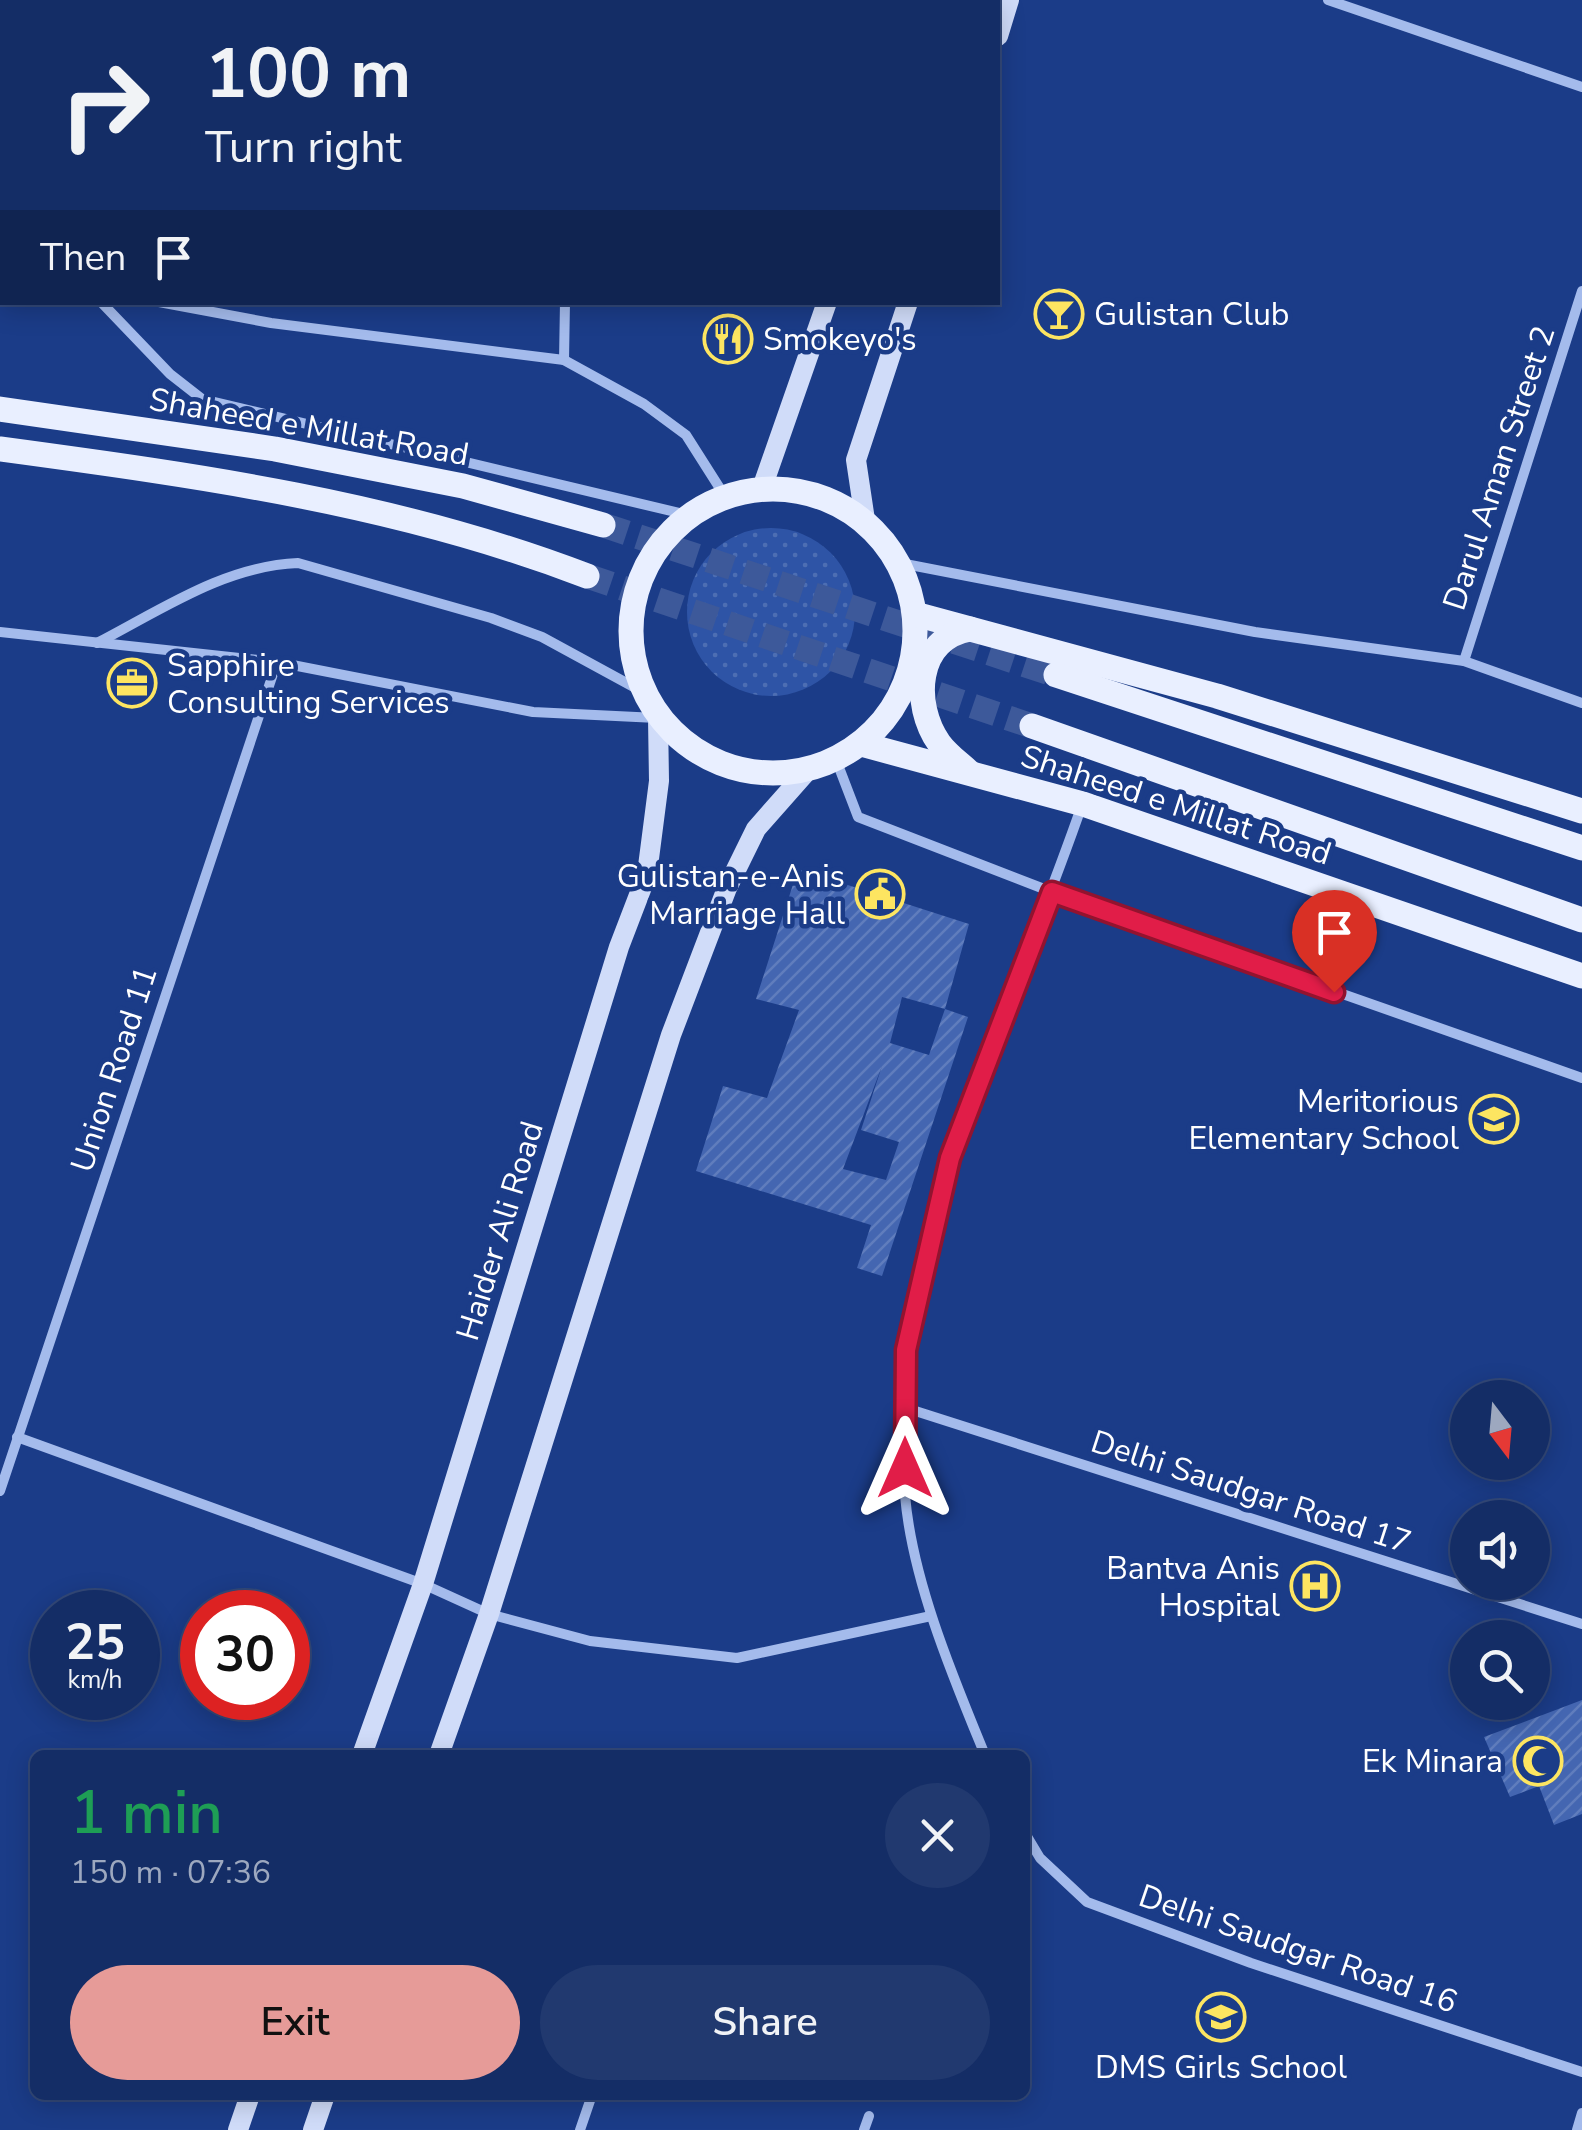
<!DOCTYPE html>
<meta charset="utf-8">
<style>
body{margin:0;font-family:"Nunito Sans",sans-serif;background:#21396f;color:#f1f3f6;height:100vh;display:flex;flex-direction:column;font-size:38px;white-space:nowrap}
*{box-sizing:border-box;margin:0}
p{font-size:32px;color:#9da8bf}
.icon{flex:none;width:55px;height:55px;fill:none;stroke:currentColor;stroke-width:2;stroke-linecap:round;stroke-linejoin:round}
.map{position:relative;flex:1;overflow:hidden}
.side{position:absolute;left:30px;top:1750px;width:1000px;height:350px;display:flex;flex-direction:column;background:#142d66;border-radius:15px;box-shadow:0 5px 25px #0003,0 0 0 2px #33497a}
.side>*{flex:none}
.guide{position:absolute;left:0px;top:0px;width:1000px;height:305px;box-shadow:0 5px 25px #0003,0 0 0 2px #33497a;background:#142d66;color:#f1f3f6;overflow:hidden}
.needle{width:65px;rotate:164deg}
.controls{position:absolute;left:1450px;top:1380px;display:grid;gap:20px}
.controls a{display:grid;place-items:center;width:100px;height:100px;border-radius:50%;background:#142d66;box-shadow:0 5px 25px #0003,0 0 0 2px #33497a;font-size:50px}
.speed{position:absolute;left:30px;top:1590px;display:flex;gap:20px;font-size:50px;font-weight:700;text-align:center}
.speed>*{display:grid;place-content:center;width:130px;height:130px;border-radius:50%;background:#142d66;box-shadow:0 5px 25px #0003,0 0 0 2px #33497a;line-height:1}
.speed small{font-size:25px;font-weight:400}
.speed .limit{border:15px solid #d22;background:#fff;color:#111}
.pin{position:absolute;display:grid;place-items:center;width:85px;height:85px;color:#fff;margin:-102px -42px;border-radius:50% 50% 50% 0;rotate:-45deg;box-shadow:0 0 10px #0007}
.pin .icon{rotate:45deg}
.me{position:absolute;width:110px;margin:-55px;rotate:0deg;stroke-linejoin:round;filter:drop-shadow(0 0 8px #0008)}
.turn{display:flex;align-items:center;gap:35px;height:210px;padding:0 40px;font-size:45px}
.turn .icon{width:130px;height:130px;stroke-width:2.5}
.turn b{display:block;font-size:70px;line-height:85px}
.then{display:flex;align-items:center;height:95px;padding:0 40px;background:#0003;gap:20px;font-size:38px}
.round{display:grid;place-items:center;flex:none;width:105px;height:105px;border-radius:52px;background:#21396f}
.head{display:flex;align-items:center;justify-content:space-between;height:170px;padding:0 40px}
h1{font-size:60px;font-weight:600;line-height:75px;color:#1e9e55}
.cta{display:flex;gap:20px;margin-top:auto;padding:20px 40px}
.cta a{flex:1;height:115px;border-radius:60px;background:#e69b98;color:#111;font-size:40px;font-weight:600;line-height:115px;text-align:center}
.cta a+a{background:#21396f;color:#f1f3f6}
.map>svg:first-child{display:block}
</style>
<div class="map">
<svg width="1582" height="2130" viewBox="0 0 1582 2130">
<defs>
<pattern id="grass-dots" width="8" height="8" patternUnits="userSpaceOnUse" patternTransform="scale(2.5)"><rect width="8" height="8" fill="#2e54a6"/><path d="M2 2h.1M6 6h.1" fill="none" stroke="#4d6eb3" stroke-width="1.8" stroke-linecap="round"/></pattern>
<pattern id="building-hatch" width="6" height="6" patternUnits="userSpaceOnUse" patternTransform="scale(2.5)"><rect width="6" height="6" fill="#4466b1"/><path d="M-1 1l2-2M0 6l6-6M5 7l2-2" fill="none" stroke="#607dbd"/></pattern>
</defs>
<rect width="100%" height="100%" fill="#1b3c88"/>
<!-- grass -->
<circle fill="url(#grass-dots)" cx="771" cy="612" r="84"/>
<!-- park -->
<polygon fill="#2e54a6" points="35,0 536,0 536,2 36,2"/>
<!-- building -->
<g fill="url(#building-hatch)" fill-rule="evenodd">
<path d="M798,869L969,924L945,1009L968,1017L882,1276L857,1268L871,1225L696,1171L723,1086L767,1098L799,1010L756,999ZM902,997L945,1009L929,1055L890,1043ZM882,1066L861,1130L899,1142L886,1180L843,1169Z"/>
<polygon points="1582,1700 1582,1814 1554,1825 1539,1786 1510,1797 1484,1737"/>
</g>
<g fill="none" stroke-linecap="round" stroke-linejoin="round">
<!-- primary-tunnel -->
<g stroke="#3d599a" stroke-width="25" stroke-dasharray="25 12" stroke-linecap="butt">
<polyline points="603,525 1056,675"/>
<polyline points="587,576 1032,726"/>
</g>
<!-- street -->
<g stroke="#a4bbec" stroke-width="10">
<polyline points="1328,0 1582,87"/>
<polyline points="573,2 573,0"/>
<polyline points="101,302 170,374 202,399 692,516"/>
<polyline points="159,302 271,323 564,360 644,404 686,435 726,498"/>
<polyline points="564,360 565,302"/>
<polyline points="900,563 1255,632 1464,661 1582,703"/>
<polyline points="0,632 277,662 533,712 657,718"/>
<path d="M97,643C161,610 224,566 298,563L491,618L542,637L643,692"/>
<polyline points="1464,661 1582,291"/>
<polyline points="835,757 858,817 1052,892 1582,1078"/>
<polyline points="906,1408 1582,1624"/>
<polyline points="17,1437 423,1584 489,1614 590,1641 737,1658 931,1616"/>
<polyline points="0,1491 277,662"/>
<path d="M985,1755C953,1677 912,1580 905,1495C886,1252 1005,1028 1082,805"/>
<polyline points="1025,1833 1040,1858 1087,1902 1251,1963 1582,2072"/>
<polyline points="580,2130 592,2095"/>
<polyline points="864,2130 869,2116"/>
<polyline points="1577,2130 1582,2113"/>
</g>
<!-- secondary -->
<g stroke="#d0dcf9" stroke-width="20">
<polyline points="2,0 3,2"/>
<polyline points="930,2 930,0"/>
<polyline points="998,36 1009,0"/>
<polyline points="2,274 2,246"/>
<polyline points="762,488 827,302"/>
<polyline points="865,520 856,460 908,302"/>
<polyline points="362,1755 423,1584 619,947 647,874 659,781 658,718"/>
<polyline points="439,1755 489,1614 671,1035 727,888 756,829 809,769"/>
<polyline points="238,2130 250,2095"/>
<polyline points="313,2130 325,2095"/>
</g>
<!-- primary -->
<g stroke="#e9efff" stroke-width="25">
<polyline points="0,409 275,449 463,486 603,525"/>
<path d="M0,449C200,476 397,503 587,576"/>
<circle cx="773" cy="631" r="142"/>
<polyline points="915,614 1217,696 1582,811"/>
<polyline points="1056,675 1582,848"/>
<polyline points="1032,726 1582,920"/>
<polyline points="861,744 1083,804 1582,976"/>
<path d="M968,771C958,762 947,754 939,743C912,704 915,639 970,629"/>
</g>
</g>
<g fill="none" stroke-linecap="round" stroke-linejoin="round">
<!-- route casing -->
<g stroke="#92132f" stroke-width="25">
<polyline id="route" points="905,1468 906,1350 950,1158 1052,892 1334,992"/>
</g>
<!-- route -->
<use href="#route" stroke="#e11d48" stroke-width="18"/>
</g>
<!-- icons -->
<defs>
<g id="bar-ring" transform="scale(2.5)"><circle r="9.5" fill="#1b3c88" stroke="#fde561" stroke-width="1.5"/><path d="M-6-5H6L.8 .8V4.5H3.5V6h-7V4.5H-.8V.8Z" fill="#fde561"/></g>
<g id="restaurant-ring" transform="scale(2.5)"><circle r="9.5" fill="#1b3c88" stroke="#fde561" stroke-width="1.5"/><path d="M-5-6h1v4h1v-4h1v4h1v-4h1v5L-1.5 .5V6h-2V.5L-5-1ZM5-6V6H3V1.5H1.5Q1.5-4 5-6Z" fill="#fde561"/></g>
<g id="office-ring" transform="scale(2.5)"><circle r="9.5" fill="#1b3c88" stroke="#fde561" stroke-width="1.5"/><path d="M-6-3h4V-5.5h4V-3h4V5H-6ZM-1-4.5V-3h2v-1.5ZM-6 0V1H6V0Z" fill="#fde561"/></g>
<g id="civic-ring" transform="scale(2.5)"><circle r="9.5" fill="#1b3c88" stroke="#fde561" stroke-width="1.5"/><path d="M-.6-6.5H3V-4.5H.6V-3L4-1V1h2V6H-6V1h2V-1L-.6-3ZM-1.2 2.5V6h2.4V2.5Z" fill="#fde561"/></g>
<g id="school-ring" transform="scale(2.5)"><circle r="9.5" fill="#1b3c88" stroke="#fde561" stroke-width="1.5"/><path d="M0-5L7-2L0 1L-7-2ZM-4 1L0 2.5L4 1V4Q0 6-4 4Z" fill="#fde561"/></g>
<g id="hospital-ring" transform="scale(2.5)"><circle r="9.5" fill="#1b3c88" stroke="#fde561" stroke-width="1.5"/><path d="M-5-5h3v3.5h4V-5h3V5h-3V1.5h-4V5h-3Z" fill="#fde561"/></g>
<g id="mosque-ring" transform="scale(2.5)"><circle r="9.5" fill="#1b3c88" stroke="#fde561" stroke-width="1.5"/><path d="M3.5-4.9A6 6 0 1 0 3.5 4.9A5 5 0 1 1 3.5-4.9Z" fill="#fde561"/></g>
</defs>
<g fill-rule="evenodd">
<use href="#bar-ring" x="1059" y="314"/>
<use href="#restaurant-ring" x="728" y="339"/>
<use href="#office-ring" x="132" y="683"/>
<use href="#civic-ring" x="880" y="894"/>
<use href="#school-ring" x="1494" y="1119"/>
<use href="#hospital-ring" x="1315" y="1586"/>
<use href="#mosque-ring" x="1538" y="1761"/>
<use href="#school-ring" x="1221" y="2017"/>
</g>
<g text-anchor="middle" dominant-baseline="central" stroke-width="9" stroke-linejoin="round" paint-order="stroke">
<!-- poi labels -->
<g font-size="32" fill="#fff" stroke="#1b3c88" text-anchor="end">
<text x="1094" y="314" text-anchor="start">Gulistan Club</text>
<text x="763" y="339" text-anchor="start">Smokeyo's</text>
<text x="167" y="665" text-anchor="start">Sapphire<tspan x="167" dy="37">Consulting Services</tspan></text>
<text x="845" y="876">Gulistan-e-Anis<tspan x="845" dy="37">Marriage Hall</tspan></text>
<text x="1459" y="1101">Meritorious<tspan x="1459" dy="37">Elementary School</tspan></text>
<text x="1280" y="1568">Bantva Anis<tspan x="1280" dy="37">Hospital</tspan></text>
<text x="1503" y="1761">Ek Minara</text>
<text x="1221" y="2067" text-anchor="middle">DMS Girls School</text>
</g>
<!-- street labels -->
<g font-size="32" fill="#fff" stroke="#1b3c88">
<text transform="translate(309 427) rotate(10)">Shaheed e Millat Road</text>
<text transform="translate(1499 468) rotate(-72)">Darul Aman Street 2</text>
<text transform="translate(1176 805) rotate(18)">Shaheed e Millat Road</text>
<text transform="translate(114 1069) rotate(-72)">Union Road 11</text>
<text transform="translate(500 1231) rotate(-73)">Haider Ali Road</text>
<text transform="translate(1251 1492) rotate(18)">Delhi Saudgar Road 17</text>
<text transform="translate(1298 1949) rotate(19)">Delhi Saudgar Road 16</text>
</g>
</g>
</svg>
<div class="controls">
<a><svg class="needle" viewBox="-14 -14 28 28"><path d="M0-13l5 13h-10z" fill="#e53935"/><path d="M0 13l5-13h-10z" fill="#9da8bf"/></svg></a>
<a><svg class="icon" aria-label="sound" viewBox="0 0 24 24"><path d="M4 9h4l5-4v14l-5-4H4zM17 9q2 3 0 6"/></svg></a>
<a><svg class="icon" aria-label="search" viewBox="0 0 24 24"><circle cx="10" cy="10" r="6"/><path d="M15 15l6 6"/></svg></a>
</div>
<div class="speed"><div>25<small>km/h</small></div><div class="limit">30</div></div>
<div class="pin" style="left:1334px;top:992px;background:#d93025"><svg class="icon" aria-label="arrive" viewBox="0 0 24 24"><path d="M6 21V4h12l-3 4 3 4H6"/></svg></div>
<svg class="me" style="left:905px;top:1468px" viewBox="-20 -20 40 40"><path d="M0-17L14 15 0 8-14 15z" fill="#e11d48" stroke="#fff" stroke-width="4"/></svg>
<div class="guide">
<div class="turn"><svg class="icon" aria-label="right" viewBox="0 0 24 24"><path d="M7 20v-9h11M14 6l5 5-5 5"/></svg><div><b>100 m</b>Turn right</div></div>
<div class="then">Then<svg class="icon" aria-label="arrive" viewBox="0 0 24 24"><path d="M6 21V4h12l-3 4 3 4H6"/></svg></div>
</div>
<section class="side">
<div class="head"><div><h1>1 min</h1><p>150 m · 07:36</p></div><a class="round"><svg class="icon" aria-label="close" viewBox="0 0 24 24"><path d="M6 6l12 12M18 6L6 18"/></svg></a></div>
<div class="cta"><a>Exit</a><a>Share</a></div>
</section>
</div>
